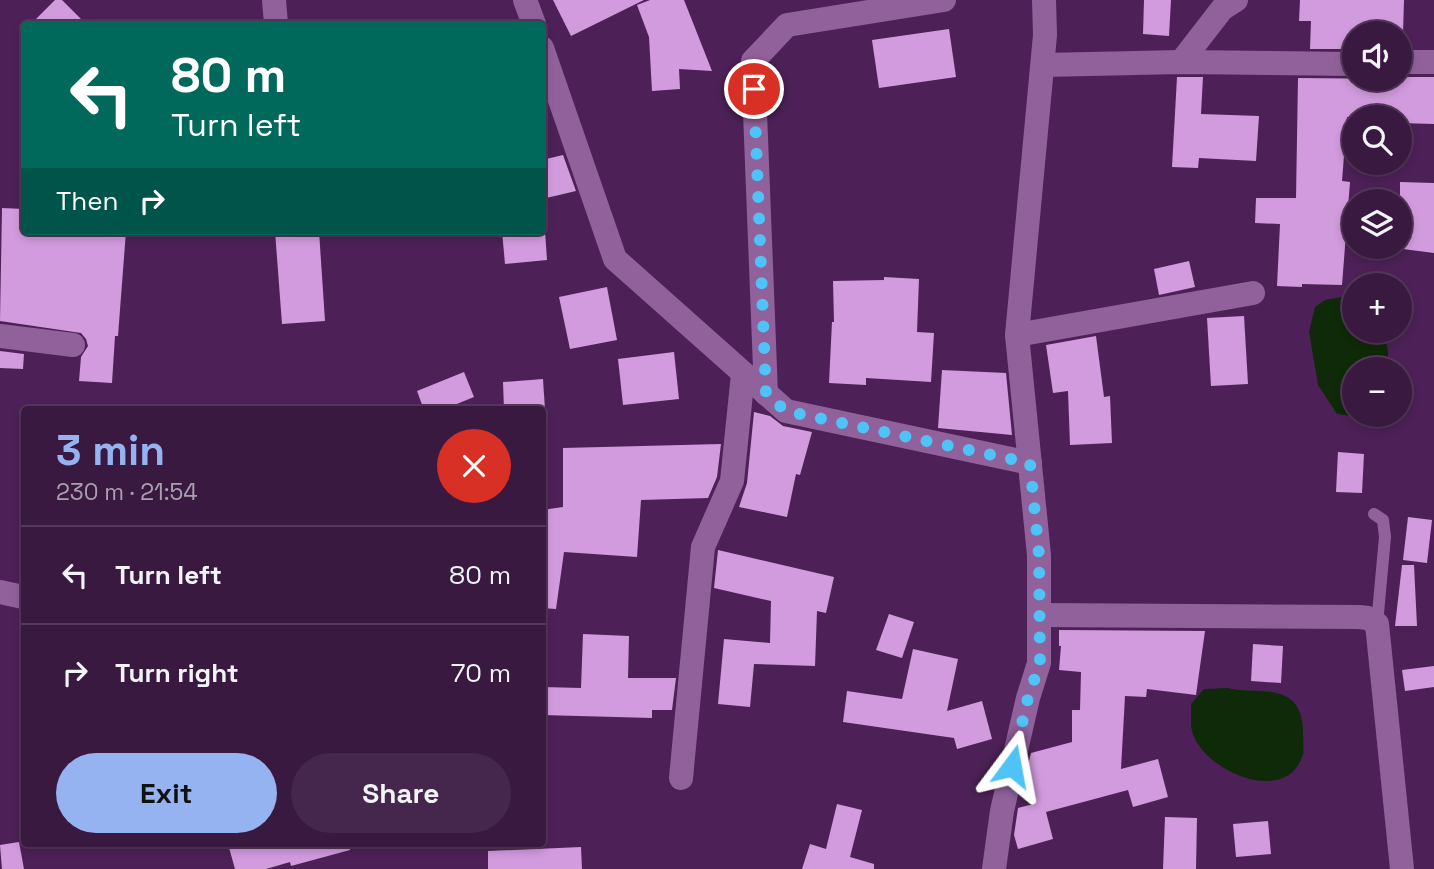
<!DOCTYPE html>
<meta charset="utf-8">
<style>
body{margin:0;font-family:"Space Grotesk",sans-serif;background:#45264c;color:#f1f3f6;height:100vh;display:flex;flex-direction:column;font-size:26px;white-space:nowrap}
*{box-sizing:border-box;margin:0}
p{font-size:23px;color:#aba0b1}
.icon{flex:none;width:38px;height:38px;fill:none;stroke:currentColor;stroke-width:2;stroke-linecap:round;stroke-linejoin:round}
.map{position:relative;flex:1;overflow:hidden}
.side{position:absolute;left:21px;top:406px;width:525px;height:441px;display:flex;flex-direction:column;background:#3a1941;border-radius:7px;box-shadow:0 4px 10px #0003,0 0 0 2px #54385a}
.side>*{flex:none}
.hud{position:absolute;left:21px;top:21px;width:525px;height:214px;border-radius:7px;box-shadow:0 4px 10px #0003,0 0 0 2px #54385a;background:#00695c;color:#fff;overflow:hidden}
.tools{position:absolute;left:1342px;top:21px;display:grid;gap:14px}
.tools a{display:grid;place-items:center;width:70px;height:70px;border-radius:50%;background:#3a1941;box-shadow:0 4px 10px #0003,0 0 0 2px #54385a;font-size:35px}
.pin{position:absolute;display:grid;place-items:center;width:60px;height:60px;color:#fff;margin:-30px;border:4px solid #fff;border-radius:50%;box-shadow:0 2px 7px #0007}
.me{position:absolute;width:77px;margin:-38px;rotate:13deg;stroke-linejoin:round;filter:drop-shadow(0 0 5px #0008)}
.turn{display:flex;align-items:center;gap:24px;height:147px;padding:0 35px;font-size:32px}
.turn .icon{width:91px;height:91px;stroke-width:2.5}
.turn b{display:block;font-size:49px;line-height:60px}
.then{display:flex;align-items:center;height:66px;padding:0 35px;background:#0003;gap:14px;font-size:26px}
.round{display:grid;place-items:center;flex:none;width:74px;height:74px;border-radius:37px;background:#45264c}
.overview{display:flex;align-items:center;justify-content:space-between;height:119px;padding:0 35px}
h1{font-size:42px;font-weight:800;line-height:52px;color:#95b2f1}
.primary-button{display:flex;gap:14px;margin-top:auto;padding:14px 35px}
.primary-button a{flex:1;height:80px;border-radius:42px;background:#95b2f1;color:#111;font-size:28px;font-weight:800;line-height:80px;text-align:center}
.primary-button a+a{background:#45264c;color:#f1f3f6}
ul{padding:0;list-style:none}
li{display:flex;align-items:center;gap:21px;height:98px;padding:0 35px;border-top:2px solid #54385a}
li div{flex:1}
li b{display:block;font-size:26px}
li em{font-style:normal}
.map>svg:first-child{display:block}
</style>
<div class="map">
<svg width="1434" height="869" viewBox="0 0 1434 869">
<rect width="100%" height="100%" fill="#4d2157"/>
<!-- water -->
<g fill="#0e2a08">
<polygon points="1354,295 1354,331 1383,331 1388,351 1388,369 1354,369 1354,415 1370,415 1358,417 1337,414 1318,385 1309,332 1315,307 1325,300"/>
<path d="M1227,688C1246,693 1274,687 1290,699C1300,706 1303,720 1303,732C1303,738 1304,747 1303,754C1288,808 1202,771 1192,731C1190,723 1192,713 1191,704L1204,689Z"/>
</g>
<!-- building -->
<g fill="#d29bde">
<polygon points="55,0 62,0 86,24 31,24"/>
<polygon points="553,0 644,0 571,36"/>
<polygon points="650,0 684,0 712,71 679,69 680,89 652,91 649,37 637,5"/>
<polygon points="1144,0 1171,0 1169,36 1143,34"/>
<polygon points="1300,0 1404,0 1403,33 1354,33 1354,49 1310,49 1311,21 1299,21"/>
<polygon points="949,29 956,77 879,88 872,40"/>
<polygon points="1177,77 1203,77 1201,114 1259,116 1256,161 1199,158 1198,168 1172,167"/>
<polygon points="1400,77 1434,77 1434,124 1400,123 1400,117 1347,117 1342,181 1350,182 1342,285 1302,284 1302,287 1277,286 1280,224 1255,223 1256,198 1296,198 1298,78 1400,79"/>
<polygon points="563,155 576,191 542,199 542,160"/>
<polygon points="1400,182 1434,183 1434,253 1403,249 1406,218 1400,218"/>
<polygon points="2,208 24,209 24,231 126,231 118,336 115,336 112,383 79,381 81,357 88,346 86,339 81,333 0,321"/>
<polygon points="275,231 319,231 325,321 282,324"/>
<polygon points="502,231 545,231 547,260 505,264"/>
<polygon points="1189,261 1195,287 1159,295 1154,269"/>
<polygon points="884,277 919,279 917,332 934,333 931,382 866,378 866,385 829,383 832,322 834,322 833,281 884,280"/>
<polygon points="607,287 617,340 570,349 559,297"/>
<polygon points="1244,316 1248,384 1211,386 1207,318"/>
<polygon points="1096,336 1104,397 1110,396 1112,443 1070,445 1068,391 1053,393 1046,345"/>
<polygon points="0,351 24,354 23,369 0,368"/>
<polygon points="674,352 679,399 623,405 618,359"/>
<polygon points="942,370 1006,373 1012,435 938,428"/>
<polygon points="464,372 474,397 442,410 424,410 417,391"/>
<polygon points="543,379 545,410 504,410 503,382"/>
<polygon points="754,412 770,416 783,426 812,432 800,475 796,474 787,517 739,507 747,483"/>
<polygon points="721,444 717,477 708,498 641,500 637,557 564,552 556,609 542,608 542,510 563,507 563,448"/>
<polygon points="1338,452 1364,454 1362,493 1336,492"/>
<polygon points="1408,517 1432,520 1427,563 1403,560"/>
<polygon points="718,550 834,577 826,613 817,611 815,666 754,664 750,707 718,704 724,639 770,643 771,601 714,588"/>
<polygon points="1402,565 1414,565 1417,626 1395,626"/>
<polygon points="889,614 914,622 902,658 876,650"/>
<polygon points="1059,630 1205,631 1196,695 1147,689 1146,697 1125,696 1121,769 1158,759 1168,797 1133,807 1128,790 1046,812 1053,839 1018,849 1014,835 1018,808 1033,804 1025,776 1031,753 1072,742 1072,710 1080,710 1081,672 1059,670 1061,646 1059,646"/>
<polygon points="583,634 629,636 628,678 676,678 672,710 652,710 652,718 542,715 542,687 581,688"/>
<polygon points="1253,644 1283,646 1281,683 1251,681"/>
<polygon points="913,649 958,659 947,711 982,701 992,739 957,749 954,738 843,722 847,691 902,699"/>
<polygon points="1434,666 1434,687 1405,691 1402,670"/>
<polygon points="837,804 862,810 850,857 874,864 874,869 802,869 810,844 826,849"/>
<polygon points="1165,817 1197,818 1196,869 1163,869"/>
<polygon points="1268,821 1271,854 1236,857 1233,824"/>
<polygon points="19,842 24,869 2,869 0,845"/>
<polygon points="228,844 349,844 350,850 291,866 290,862 266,869 235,869"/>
<polygon points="581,847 582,869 488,869 488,851"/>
</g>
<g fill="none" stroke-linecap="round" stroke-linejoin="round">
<!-- lane -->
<polyline stroke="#91619c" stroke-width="12" points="1374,514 1383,520 1385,537 1377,624"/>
<!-- street -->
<g stroke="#91619c" stroke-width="24">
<polyline points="274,0 276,24"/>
<polyline points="525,0 534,24"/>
<polyline points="542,48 615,259 786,411 1030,463"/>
<polyline points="1181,62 1222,9 1236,0"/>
<polyline points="1400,62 1434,62"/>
<polyline points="1043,65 1181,62 1354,64"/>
<polyline points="1017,335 1253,293"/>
<polyline points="0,336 73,345"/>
<polyline points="766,394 753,61 787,25 944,0"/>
<polyline points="0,592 23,597"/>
<polyline points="1039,615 1359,617 1368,618 1377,624 1402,869"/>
<polyline points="681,778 703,547 732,481 743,374"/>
<polyline points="994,869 1002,811 1028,698 1039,663 1039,555 1017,335 1045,35 1044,0"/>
</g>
</g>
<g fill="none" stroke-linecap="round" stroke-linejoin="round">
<!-- route -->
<polyline stroke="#4fc3f7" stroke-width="12" stroke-dasharray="0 21.6" points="754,89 766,394 786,411 1030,463 1039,555 1040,663 1028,698 1012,766"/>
</g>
</svg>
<div class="tools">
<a><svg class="icon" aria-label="sound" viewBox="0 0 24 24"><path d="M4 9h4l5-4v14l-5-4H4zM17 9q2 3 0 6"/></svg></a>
<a><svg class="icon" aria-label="search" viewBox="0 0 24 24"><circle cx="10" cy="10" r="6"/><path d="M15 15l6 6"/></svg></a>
<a><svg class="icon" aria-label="layers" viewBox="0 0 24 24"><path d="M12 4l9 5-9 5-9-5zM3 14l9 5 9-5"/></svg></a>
<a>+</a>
<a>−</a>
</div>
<div class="pin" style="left:754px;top:89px;background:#d93025"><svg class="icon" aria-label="arrive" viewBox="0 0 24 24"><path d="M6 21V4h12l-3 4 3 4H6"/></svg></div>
<svg class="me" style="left:1012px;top:766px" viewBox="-20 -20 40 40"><path d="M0-17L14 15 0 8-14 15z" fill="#4fc3f7" stroke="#fff" stroke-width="4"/></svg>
<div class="hud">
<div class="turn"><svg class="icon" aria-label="left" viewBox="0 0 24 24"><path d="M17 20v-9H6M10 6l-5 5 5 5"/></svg><div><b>80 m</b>Turn left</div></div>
<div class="then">Then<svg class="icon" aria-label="right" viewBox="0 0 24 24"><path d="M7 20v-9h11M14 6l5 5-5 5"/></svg></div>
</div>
<section class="side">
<div class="overview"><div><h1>3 min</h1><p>230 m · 21:54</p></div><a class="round" style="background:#d93025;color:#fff"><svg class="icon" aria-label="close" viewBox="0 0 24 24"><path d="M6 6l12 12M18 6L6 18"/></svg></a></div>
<ul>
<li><svg class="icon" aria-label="left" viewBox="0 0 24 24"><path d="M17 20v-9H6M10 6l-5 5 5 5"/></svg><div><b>Turn left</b></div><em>80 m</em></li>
<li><svg class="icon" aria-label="right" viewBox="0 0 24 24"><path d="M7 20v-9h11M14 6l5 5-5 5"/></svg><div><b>Turn right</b></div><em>70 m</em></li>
</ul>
<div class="primary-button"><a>Exit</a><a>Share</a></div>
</section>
</div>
